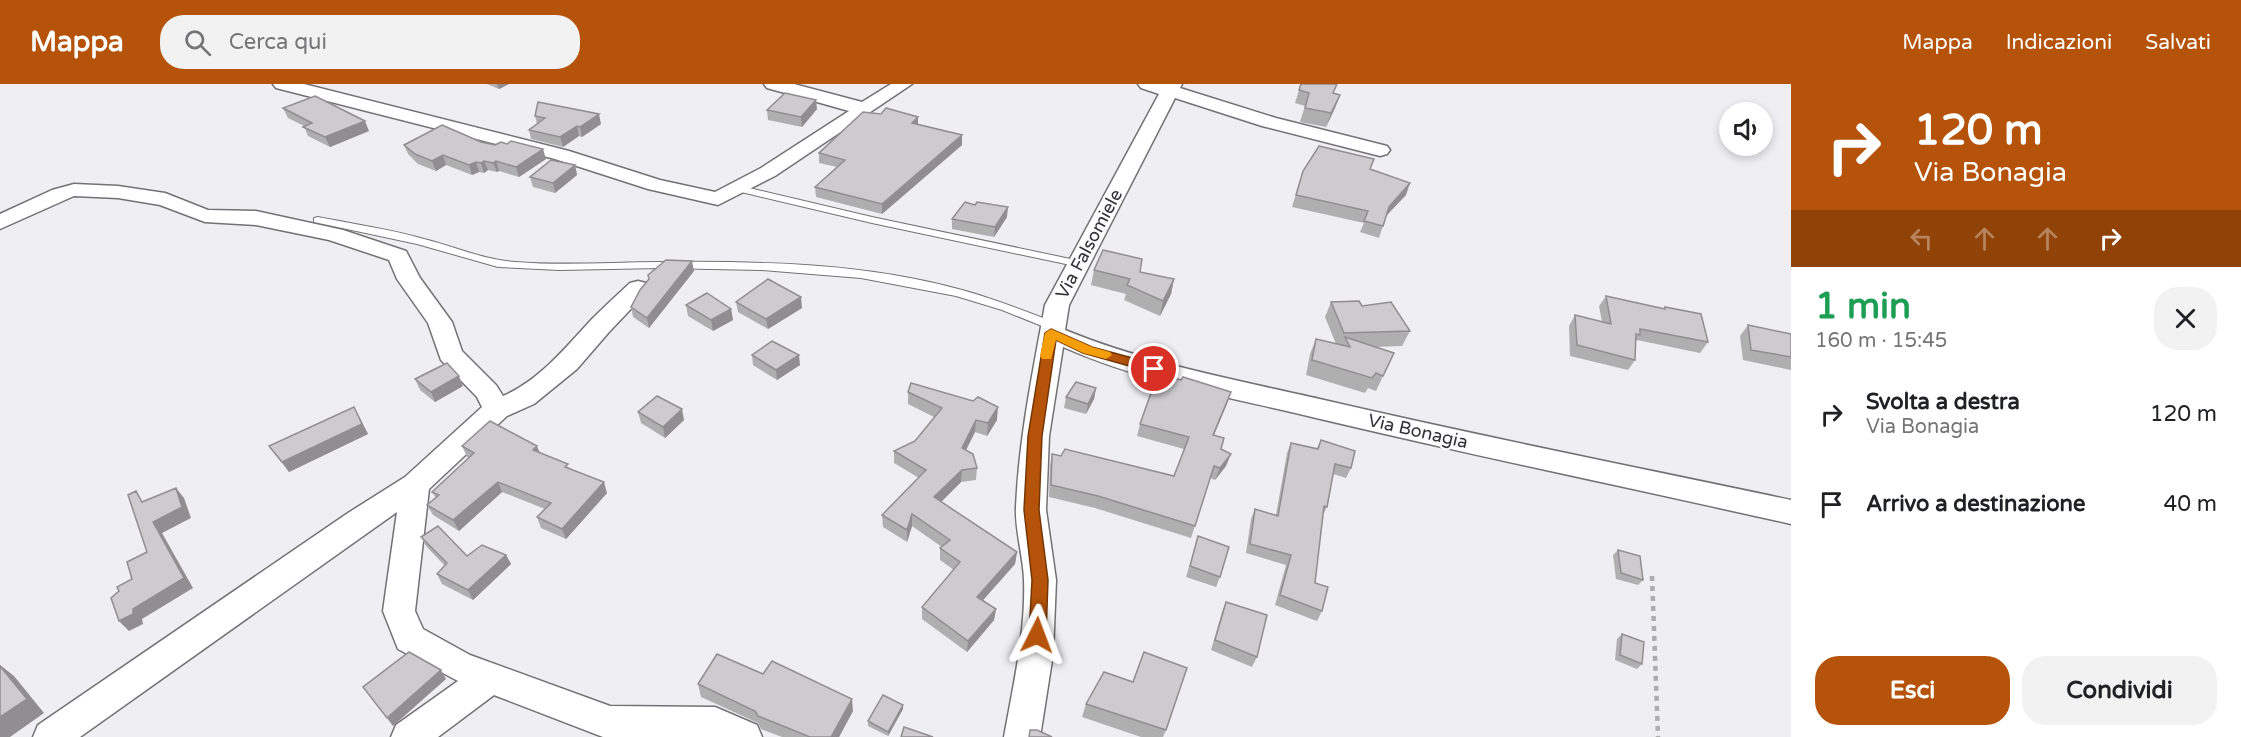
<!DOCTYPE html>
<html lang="it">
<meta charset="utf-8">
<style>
body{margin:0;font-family:"Varela Round",sans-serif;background:#f2f2f2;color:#202124;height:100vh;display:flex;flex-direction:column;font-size:22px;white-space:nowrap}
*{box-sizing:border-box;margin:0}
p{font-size:20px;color:#757577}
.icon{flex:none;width:33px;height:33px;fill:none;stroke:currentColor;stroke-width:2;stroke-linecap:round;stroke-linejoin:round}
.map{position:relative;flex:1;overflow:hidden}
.sheet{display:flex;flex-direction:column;background:#fff;width:450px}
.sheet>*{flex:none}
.hud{background:#b45309;color:#fff;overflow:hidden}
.buttons{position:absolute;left:1719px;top:18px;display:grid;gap:12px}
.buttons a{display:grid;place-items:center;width:54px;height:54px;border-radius:50%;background:#fff;box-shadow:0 3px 9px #0003;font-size:30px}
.pin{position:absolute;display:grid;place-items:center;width:51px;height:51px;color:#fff;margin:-26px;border:3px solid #fff;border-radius:50%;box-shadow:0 2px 6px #0007}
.me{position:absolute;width:66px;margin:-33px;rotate:3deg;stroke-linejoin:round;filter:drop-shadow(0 0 4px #0008)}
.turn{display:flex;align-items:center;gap:21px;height:126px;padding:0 24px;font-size:27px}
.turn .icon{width:78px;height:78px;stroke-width:2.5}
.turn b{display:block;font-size:42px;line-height:51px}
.lanes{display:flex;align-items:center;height:57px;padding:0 24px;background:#0003;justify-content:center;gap:30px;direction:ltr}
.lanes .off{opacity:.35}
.round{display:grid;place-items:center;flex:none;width:63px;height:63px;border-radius:24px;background:#f2f2f2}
.head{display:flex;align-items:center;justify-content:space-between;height:102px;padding:0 24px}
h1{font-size:36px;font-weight:800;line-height:45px;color:#1e9e55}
.primary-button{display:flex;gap:12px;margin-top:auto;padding:12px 24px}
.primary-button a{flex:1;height:69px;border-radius:24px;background:#b45309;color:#fff;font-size:24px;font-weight:800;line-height:69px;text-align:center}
.primary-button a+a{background:#f2f2f2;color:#202124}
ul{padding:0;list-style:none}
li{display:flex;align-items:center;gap:18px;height:90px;padding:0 24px}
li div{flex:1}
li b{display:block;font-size:22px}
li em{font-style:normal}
header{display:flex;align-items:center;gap:36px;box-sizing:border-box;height:84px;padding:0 30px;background:#b45309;color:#fff}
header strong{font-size:28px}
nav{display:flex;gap:33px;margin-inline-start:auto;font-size:21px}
.search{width:420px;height:54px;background:#f2f2f2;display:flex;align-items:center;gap:15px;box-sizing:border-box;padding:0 21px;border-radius:24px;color:#757577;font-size:22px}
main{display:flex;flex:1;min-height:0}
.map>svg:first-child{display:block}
</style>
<header>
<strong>Mappa</strong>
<div class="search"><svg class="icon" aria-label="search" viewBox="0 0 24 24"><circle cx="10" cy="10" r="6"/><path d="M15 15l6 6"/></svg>Cerca qui</div>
<nav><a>Mappa</a><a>Indicazioni</a><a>Salvati</a></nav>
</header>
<main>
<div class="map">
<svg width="1791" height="653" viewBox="0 0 1791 653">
<rect width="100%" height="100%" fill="#efeef2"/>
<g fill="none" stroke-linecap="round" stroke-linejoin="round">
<!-- service casing -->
<g stroke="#727274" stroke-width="2">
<g id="service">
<polygon points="741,102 872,133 1080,177 1086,180 1080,183 872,139 737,107 736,105"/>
<path d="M318,133C353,140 390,145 424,155C456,163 484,176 516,178C564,182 613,178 661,178C761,177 865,179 962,206C995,215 1025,227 1056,239L1058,242L1052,246L1002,226L956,212L861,194L761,186L661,184L559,186L498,183L417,160L314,138V134Z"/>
</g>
</g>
<!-- minor casing -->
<g stroke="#727274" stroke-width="3">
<g id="minor">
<polygon points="273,0 304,0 569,67 660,96 715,108 761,84 849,27 767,4 764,0 794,0 862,18 891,0 912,0 775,92 718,121 648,105 555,75 276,4"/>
<path d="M1138,0H1182L1180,4L1276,34L1387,62L1390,66L1387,70L1380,72L1262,42L1175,14L1069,221L1065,246C1148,280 1237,296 1324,316C1479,352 1635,383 1791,416V440C1631,404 1471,371 1312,333C1229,313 1142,298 1063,263L1049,352L1046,426L1056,496L1053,570L1040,653H1004C1013,602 1026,548 1024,495C1023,471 1015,447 1016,423C1019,354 1033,287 1045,221L1159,10L1141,4Z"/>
<path d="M74,100L118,102L165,109L208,126L256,127L343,146L406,167L420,194L452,238L462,267L496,301L503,312C540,296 565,264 592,235C604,223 617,211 630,199L638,197L646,199L650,204L646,209L609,248L577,285L534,320L507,332L429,405L415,527L423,545L470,571L610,622L715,623L757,641L762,653H603L494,611L438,653H391L396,641L458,597L398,565L383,527L397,428L80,653H33L38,641L348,429L405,393L482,323L477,313L441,276L428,239L397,195L389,176L329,156L256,141L205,138L160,121L118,114L74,112L0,145V130L52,106Z"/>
</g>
</g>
<!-- path -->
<polyline stroke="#adacaf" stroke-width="4.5" stroke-dasharray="5 5" stroke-linecap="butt" points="1652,492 1658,653"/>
<!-- service -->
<use href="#service" fill="#fff" fill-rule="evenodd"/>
<!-- minor -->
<use href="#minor" fill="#fff" fill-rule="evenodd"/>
</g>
<!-- wall -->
<g fill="#b0afb0">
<polygon points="487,0 509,0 499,5"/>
<polygon points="1301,0 1340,11 1335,24 1326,43 1300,38 1305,22 1295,19"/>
<polygon points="283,24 369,47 330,63 308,52 304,42 288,34"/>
<polygon points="817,25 802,43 768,36 767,26"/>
<polygon points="535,32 601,40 582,53 579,52 563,63 531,55 529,46 537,40"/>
<polygon points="918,33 918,40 962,51 962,61 882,130 816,113 815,103 837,83 819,79 819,69"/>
<polygon points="481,58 546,75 519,93 499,87 497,88 488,86 484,89 479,88 472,91 446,81 436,87 418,80 408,70 404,61"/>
<polygon points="575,81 577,91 555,109 533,103 530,93"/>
<polygon points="1370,85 1406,111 1386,132 1379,154 1360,148 1364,139 1292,123 1303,87"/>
<polygon points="1007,133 994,153 952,145 952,135"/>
<polygon points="1094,186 1140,188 1174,195 1171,210 1160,232 1124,216 1126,210 1091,201"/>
<polygon points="694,187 649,244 633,233 631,223 649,195"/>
<polygon points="1606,212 1663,225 1665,223 1708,258 1700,269 1637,256 1636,257 1635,276 1628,286 1570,272 1569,242 1575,231 1602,238 1599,222"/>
<polygon points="736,218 802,224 768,245 738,228"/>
<polygon points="1331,218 1362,222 1410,247 1402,262 1375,263 1394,269 1376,307 1368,304 1365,309 1306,291 1310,270 1316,255 1336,260 1325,233"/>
<polygon points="686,221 731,225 733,236 713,247 688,232"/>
<polygon points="1748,241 1791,250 1791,286 1743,276 1740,252"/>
<polygon points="752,271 800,281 777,296 753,281"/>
<polygon points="415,295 463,302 435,318 420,306"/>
<polygon points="1181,296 1231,308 1214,351 1221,365 1226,382 1215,396 1210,394 1191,454 1095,424 1049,413 1050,382 1052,370 1174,392 1184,365 1137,352 1140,340"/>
<polygon points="1096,304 1094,315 1086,330 1064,324 1066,313"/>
<polygon points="908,308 997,336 987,352 975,348 966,366 977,384 976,396 961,398 941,418 1017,468 1015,480 983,516 996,525 994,536 967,568 922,535 922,523 954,486 940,476 940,464 942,463 912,442 907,458 883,443 882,431 919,394 894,379 894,367 915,357 934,333 908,320"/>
<polygon points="354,323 368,350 289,388 269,362"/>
<polygon points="638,328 684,336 665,354 641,339"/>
<polygon points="1321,356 1351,384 1346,394 1333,390 1327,423 1323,431 1315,499 1322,527 1317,537 1275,521 1286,481 1246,469 1251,435 1255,425 1276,431 1287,369 1291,359 1317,364"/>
<polygon points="462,362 540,368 570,384 607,409 566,455 541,444 537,433 545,425 502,408 459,447 433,431 427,421 436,414 432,408 469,374 467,373"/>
<polygon points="1198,452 1220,493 1216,503 1186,493"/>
<polygon points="421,453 467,472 506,471 511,480 473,516 442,500 437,490 445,482 426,462"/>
<polygon points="1618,466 1643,496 1638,501 1616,495 1613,471"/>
<polygon points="1226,518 1257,573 1252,583 1211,566 1222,528"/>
<polygon points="1622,550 1642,580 1637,585 1615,576 1617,555"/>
<polygon points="763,590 853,627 839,653 782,653 761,645 758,639 701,613 698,600"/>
<polygon points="1133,598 1166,646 1163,653 1141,653 1082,633 1086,620"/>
<polygon points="903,621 903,625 888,652 868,642 868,637"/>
</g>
<!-- shaded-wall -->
<g fill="#908e90">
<polygon points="497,0 509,0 499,5"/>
<polygon points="1340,11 1335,24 1326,43 1331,29"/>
<polygon points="816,16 817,25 802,43 801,33"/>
<polygon points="599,30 601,40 582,53 580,43"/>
<polygon points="918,33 918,43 912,39"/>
<polygon points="365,37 369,47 330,63 325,53"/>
<polygon points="577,42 579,52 563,63 560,53"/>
<polygon points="962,51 962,61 882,130 882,120"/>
<polygon points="543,65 546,75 519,93 516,83"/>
<polygon points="443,71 446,81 436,87 432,77"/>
<polygon points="484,77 488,86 484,89 481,79"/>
<polygon points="496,77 499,87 497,88 493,79"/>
<polygon points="476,78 479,88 472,91 469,81"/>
<polygon points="575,81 577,91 555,109 553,99"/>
<polygon points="1410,99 1406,111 1384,134 1389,123"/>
<polygon points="1008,123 1007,133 994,153 995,143"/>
<polygon points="692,177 694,187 649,244 647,234"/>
<polygon points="1174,195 1171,210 1160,232 1163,217"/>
<polygon points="801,213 802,224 768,245 766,235"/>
<polygon points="731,225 733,236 713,247 711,236"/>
<polygon points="799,271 800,281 777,296 776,286"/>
<polygon points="459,292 463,302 435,318 431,308"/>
<polygon points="1096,304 1094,315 1086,330 1088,320"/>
<polygon points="1231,308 1227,320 1209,363 1213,351"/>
<polygon points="354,323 368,350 289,388 282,378"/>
<polygon points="998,323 997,336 987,352 988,339"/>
<polygon points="682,325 684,336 665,354 663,343"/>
<polygon points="976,336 975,348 961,376 962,364"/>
<polygon points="537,362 541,372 533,366"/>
<polygon points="1231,370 1226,382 1215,396 1220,384"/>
<polygon points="962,386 961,398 933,426 934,413"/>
<polygon points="498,398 502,408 459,447 453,436"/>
<polygon points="604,398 607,409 566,455 562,445"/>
<polygon points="176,404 184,414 191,434 162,449 193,504 142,535 143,540 129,547 119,537 133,525 184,494 153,438"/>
<polygon points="912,430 912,442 907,458 907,446"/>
<polygon points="1017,468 1015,480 976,524 977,513"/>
<polygon points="506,471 511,480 473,516 468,506"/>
<polygon points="996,525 994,536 967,568 968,557"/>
<polygon points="0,581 14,592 44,629 10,653 0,653"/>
<polygon points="441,586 446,595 393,642 387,634"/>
<polygon points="852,615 853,627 839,653 831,653"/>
<polygon points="903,621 903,625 888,652 888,648"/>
</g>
<!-- building -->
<g fill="#cdcbcd" stroke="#908e90" stroke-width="1.5">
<polygon points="1301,0 1337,0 1333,9 1340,11 1331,29 1305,24 1309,9 1299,6"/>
<polygon points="785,9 816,16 801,33 767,26"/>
<polygon points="315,12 365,37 325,53 303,43 312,39 283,24"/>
<polygon points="538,18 599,30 580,43 577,42 560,53 529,46 545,34 535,32"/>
<polygon points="886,24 918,33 912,39 962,51 882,120 815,103 845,76 819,69 863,28 881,30"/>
<polygon points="442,41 481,58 495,61 501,58 507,60 511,57 543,65 516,83 496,77 493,79 484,77 481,79 476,78 469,81 443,71 432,77 415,70 404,61"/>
<polygon points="1319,62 1374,75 1370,85 1410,99 1389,123 1383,142 1364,137 1368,127 1296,111 1303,87"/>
<polygon points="551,76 575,81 553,99 530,93"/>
<polygon points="965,118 975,121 977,118 1008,123 995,143 952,135"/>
<polygon points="1103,166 1142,175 1140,188 1174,195 1163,217 1127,201 1130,195 1094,186"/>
<polygon points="666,176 692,177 647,234 631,223 640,206 649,195 648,191"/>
<polygon points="768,195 801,213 766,235 736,218"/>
<polygon points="707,209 731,225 711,236 686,221"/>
<polygon points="1606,212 1665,225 1665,223 1701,230 1708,258 1640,245 1640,251 1636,250 1635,276 1577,261 1575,231 1611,240"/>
<polygon points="1359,217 1362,222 1391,218 1410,247 1344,249 1331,218"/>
<polygon points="1748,241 1791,250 1791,273 1751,266"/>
<polygon points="1345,253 1394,269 1383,292 1376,289 1372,294 1312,276 1316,255 1350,263"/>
<polygon points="772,257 799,271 776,286 752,271"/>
<polygon points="447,279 459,292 431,308 415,295"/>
<polygon points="1158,289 1181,296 1183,293 1231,308 1213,351 1224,354 1221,365 1231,370 1220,384 1214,382 1195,442 1098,412 1051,401 1052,370 1061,372 1065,365 1174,392 1189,353 1140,340"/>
<polygon points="1076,298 1096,304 1088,320 1066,313"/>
<polygon points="911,299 973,317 978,313 998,323 988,339 976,336 962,364 973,370 977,384 962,386 934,413 1017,468 977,513 996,525 968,557 922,523 960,478 940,464 950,456 912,430 907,446 882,431 926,386 894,367 915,357 942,324 908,308"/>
<polygon points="657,312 682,325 663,343 638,328"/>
<polygon points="354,323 362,340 282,378 269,362"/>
<polygon points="490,337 537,362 533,366 568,380 565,383 604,398 562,445 537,433 551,419 498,398 453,436 427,421 439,411 432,408 474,369 462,362"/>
<polygon points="1321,356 1355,367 1351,384 1335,380 1327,423 1324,422 1315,499 1328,503 1322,527 1280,511 1291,471 1250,460 1255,425 1278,432 1291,359 1318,365"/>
<polygon points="176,404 182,423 153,438 184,494 133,525 133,530 119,537 111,514 119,507 117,503 132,495 127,478 147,468 128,411 136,407 142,418"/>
<polygon points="438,442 467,472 482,461 506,471 468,506 437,490 447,479 421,453"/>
<polygon points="1198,452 1229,463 1220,493 1190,482"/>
<polygon points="1618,466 1640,472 1643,496 1621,489"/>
<polygon points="1226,518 1267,531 1257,573 1215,556"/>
<polygon points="1622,550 1644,558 1642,580 1620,571"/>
<polygon points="409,568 441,586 387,634 363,603"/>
<polygon points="1144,568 1187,584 1166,646 1086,620 1104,588 1133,598"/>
<polygon points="717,570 763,590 772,577 852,615 831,653 810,653 758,632 755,627 698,600"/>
<polygon points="0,582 27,615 0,633"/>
<polygon points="883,611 903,621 888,648 868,637"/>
<polygon points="904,643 933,653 901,653"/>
<polygon points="1030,646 1037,646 1052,653 1029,653"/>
</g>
<!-- route -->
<polygon fill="#b45309" stroke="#753606" stroke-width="1.5" points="1051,245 1092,263 1158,281 1160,285 1154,289 1083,269 1056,256 1042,352 1039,426 1048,496 1046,551 1043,557 1037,559 1031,557 1029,551 1032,496 1024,426 1028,352 1045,249"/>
<!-- slow -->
<polygon fill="#f59e0b" points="1051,245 1092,263 1110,268 1112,271 1106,275 1083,269 1056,256 1051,275 1042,275 1040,272 1045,249"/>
<g text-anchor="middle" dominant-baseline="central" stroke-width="4.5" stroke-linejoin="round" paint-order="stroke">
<!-- street labels -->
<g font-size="18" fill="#323133" stroke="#fcfcff">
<text transform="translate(1089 160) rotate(-62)">Via Falsomiele</text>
<text transform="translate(1418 347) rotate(13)">Via Bonagia</text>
</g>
</g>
</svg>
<div class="buttons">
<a><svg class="icon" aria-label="sound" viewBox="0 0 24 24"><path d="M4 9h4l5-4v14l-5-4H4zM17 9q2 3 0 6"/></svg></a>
</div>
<div class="pin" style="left:1154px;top:285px;background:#d93025"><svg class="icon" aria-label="arrive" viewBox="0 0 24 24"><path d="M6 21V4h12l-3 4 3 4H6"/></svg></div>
<svg class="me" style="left:1037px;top:551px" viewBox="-20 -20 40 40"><path d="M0-17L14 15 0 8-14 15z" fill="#b45309" stroke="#fff" stroke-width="4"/></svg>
</div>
<section class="sheet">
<div class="hud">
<div class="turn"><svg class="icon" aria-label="right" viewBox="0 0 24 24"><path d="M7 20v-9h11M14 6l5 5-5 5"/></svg><div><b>120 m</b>Via Bonagia</div></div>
<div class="lanes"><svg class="icon off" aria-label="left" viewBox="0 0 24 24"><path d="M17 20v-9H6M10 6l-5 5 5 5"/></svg><svg class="icon off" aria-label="ahead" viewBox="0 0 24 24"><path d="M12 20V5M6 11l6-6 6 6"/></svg><svg class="icon off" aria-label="ahead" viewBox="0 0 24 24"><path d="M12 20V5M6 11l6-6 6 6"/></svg><svg class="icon" aria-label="right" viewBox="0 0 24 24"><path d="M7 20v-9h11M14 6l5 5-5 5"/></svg></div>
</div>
<div class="head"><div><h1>1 min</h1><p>160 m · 15:45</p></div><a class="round"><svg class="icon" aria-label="close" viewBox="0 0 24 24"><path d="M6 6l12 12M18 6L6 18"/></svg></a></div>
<ul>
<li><svg class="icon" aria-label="right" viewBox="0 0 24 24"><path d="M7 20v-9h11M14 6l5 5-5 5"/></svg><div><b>Svolta a destra</b><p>Via Bonagia</p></div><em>120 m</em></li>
<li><svg class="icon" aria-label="arrive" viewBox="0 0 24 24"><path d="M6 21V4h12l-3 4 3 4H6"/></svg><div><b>Arrivo a destinazione</b></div><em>40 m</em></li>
</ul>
<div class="primary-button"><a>Esci</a><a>Condividi</a></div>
</section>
</main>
